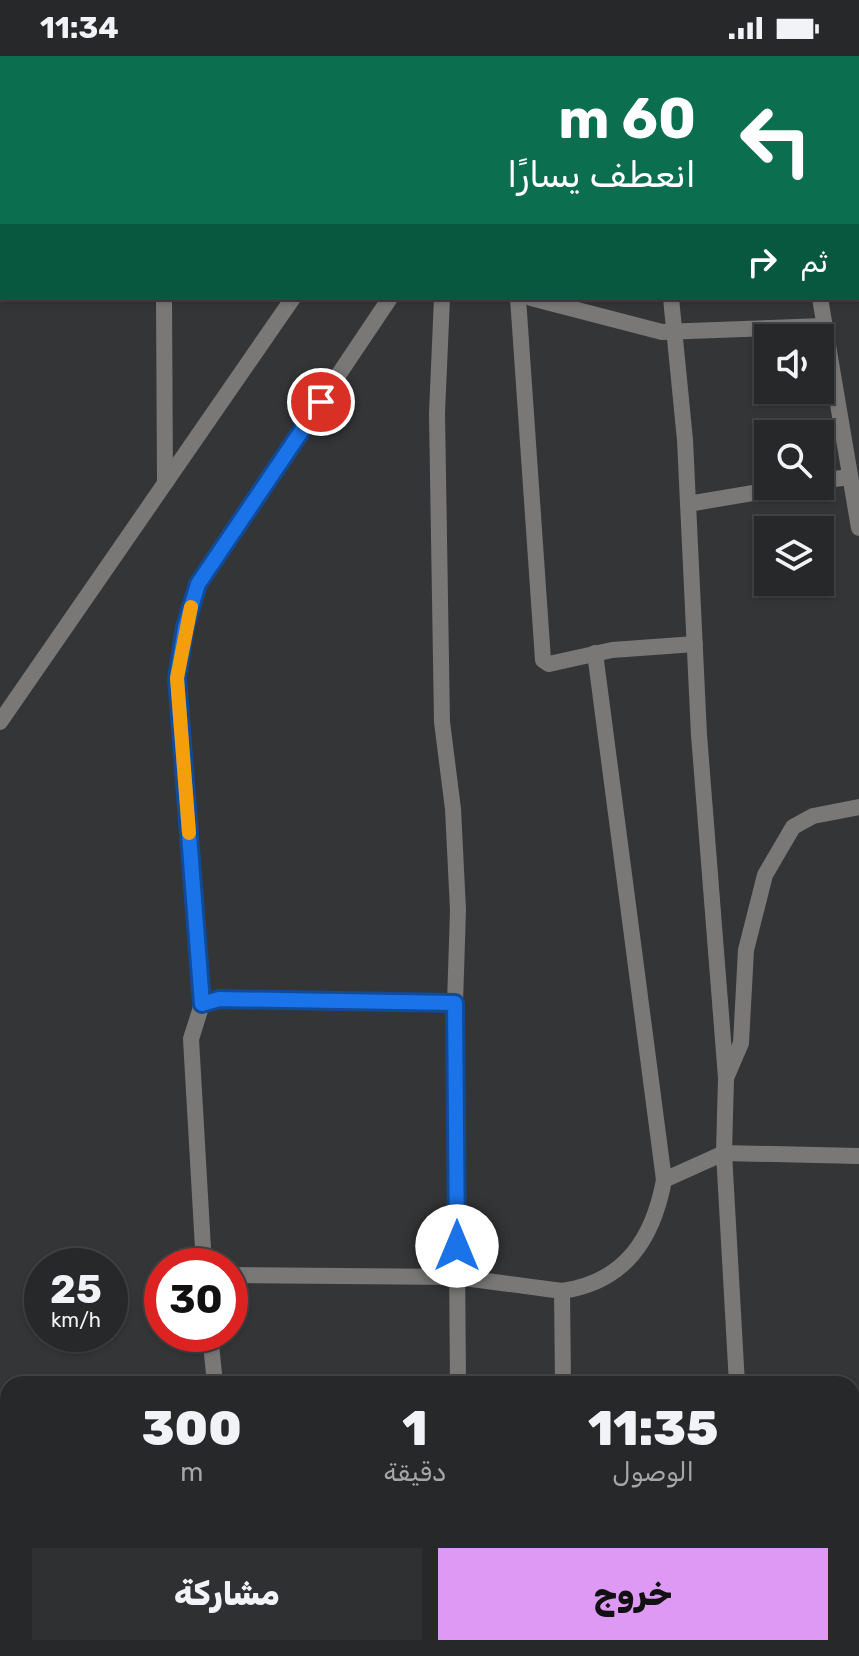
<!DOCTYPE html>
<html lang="ar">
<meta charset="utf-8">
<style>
body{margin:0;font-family:Rubik,"Noto Sans Arabic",sans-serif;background:#2e3031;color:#f1f3f6;direction:rtl;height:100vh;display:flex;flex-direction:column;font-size:30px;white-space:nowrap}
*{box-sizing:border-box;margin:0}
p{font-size:26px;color:#a4a6a8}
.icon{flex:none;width:44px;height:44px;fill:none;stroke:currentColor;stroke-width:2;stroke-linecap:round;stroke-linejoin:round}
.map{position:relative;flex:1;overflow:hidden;direction:ltr}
.panel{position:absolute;left:0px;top:1320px;width:860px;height:280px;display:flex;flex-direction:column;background:#262829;border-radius:24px 24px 0 0;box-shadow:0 2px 6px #0004,0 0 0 2px #424446;direction:rtl}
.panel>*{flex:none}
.guide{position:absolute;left:0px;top:0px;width:860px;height:244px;box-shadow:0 2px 6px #0004,0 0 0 2px #424446;direction:rtl;background:#0b6e4f;color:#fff;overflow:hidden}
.tools{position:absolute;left:754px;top:268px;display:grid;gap:16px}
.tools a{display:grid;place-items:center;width:80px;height:80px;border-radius:0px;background:#262829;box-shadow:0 2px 6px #0004,0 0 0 2px #424446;font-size:40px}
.speed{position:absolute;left:24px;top:1192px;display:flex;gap:16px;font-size:40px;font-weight:700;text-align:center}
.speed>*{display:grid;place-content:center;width:104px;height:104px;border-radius:50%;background:#262829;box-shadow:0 2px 6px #0004,0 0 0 2px #424446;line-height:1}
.speed small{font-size:20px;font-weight:400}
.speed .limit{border:12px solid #d22;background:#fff;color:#111}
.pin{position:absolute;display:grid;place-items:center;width:68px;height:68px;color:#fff;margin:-34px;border:4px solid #fff;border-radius:50%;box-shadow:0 2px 8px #0007}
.me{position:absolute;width:88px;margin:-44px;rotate:0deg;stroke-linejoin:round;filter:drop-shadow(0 0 6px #0008)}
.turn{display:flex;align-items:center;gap:28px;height:168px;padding:0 32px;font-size:36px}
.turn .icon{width:104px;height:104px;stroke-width:2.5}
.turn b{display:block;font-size:56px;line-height:68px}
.then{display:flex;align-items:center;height:76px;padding:0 32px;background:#0003;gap:16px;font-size:30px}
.eta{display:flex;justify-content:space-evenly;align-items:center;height:136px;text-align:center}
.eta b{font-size:48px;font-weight:800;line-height:56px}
.button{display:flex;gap:16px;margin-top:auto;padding:16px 32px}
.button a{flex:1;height:92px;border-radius:0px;background:#dd99f3;color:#111;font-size:32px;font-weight:800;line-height:92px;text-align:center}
.button a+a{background:#2e3031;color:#f1f3f6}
.status{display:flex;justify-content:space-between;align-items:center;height:56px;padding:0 40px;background:#262829;direction:ltr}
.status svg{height:22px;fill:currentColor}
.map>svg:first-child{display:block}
</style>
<div class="status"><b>11:34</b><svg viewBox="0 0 49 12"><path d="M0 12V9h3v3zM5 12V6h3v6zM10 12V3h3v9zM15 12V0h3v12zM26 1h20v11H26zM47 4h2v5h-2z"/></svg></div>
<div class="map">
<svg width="859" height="1600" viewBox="0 0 859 1600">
<rect width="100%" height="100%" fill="#333537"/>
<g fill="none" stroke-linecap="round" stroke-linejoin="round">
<!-- minor -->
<g stroke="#797877" stroke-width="16">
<polyline points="388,0 388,2"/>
<polyline points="657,0 657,2"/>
<polyline points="788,0 788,2"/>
<polyline points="171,2 171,0"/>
<polyline points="461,2 462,0"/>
<polyline points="556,2 558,0"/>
<polyline points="0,118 2,118"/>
<polyline points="858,170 859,170"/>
<polyline points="164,242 165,427"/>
<polyline points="442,242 437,357 442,666 453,753 458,854 455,947"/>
<polyline points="518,242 543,604 549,608 612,594 695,588"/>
<polyline points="531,242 662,276 823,270"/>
<polyline points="671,242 685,384 699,679 726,1022 724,1097 737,1328"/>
<polyline points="820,242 859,472"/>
<polyline points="820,425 849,421"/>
<polyline points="688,448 794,430"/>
<polyline points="595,597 664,1124"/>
<polyline points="0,666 293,242"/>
<polyline points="202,948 177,622 185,571 198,528 390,242"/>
<polyline points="726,1022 741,987 746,894 765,819 793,771 813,760 859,751"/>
<polyline points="204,1210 191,983 202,948 219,943 455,947 458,1328"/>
<path d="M230,1219L457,1221L562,1235C625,1226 653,1183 664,1124L724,1097L859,1100"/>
<polyline points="562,1235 563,1328"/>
<polyline points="210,1278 215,1328"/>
<polyline points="239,1592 240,1600"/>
<polyline points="96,1600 99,1592"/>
</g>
<!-- tertiary -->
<g stroke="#797877" stroke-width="16">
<polyline points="0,1506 8,1507"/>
<polyline points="852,1591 859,1591"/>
</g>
</g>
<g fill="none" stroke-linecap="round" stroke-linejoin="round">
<!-- route casing -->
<g stroke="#114b97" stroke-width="20">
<polyline id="route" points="321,346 198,528 185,571 177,622 202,948 219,943 455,947 457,1190"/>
</g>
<!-- route -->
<use href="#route" stroke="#1a73e8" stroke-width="14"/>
<!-- slow -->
<polyline stroke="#f59e0b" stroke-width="14" points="189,777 177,622 191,551"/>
</g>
</svg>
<div class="tools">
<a><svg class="icon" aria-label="sound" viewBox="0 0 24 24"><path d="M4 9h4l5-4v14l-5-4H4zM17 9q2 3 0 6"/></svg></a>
<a><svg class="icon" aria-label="search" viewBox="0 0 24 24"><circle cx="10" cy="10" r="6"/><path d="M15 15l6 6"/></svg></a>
<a><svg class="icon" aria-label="layers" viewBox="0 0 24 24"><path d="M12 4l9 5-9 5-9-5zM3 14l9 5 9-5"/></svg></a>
</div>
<div class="speed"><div>25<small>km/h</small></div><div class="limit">30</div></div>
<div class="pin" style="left:321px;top:346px;background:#d93025"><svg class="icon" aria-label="arrive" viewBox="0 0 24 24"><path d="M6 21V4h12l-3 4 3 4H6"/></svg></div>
<svg class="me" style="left:457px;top:1190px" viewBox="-20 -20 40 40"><circle r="19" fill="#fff"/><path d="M0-13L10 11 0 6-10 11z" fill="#1a73e8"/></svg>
<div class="guide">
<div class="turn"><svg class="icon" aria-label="left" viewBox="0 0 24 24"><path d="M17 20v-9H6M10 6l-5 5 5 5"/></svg><div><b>60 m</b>انعطف يسارًا</div></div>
<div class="then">ثم<svg class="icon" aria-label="right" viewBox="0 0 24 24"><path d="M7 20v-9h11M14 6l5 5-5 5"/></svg></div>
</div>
<section class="panel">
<div class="eta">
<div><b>11:35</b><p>الوصول</p></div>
<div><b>1</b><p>دقيقة</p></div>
<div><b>300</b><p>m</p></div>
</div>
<div class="button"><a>خروج</a><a>مشاركة</a></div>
</section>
</div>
